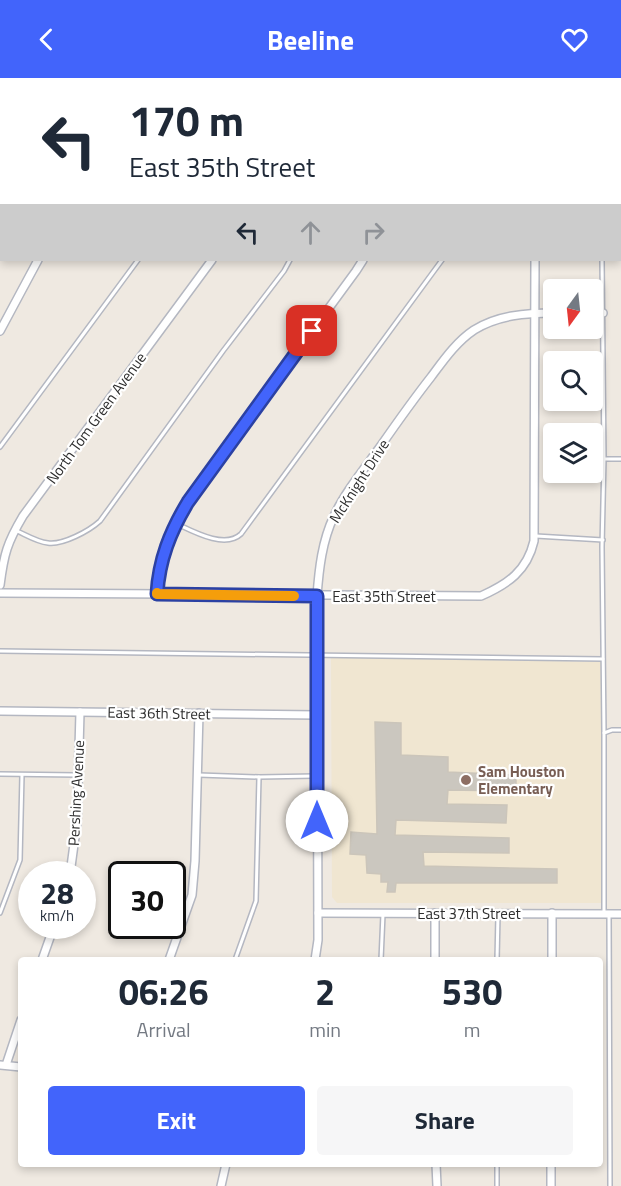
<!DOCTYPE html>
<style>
body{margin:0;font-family:"Titillium Web",sans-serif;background:#f6f6f7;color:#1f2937;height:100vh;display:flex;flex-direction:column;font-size:22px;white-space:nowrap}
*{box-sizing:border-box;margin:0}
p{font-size:20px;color:#747a83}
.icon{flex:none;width:33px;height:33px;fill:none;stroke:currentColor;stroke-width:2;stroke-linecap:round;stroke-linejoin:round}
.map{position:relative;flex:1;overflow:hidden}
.panel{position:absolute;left:18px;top:879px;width:585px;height:210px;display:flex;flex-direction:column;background:#fff;border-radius:6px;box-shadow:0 3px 9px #0003}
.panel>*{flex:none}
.hud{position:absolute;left:0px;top:0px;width:621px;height:183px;box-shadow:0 3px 9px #0003;background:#fff;color:#1f2937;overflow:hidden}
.needle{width:39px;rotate:195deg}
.controls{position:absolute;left:543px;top:201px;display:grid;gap:12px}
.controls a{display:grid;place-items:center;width:60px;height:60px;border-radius:6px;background:#fff;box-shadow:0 3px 9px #0003;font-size:30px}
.speed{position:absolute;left:18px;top:783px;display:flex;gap:12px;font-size:30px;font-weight:700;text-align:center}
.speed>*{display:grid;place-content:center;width:78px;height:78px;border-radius:50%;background:#fff;box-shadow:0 3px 9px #0003;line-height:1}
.speed small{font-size:15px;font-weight:400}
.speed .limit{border:3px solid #111;border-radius:9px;background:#fff;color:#111}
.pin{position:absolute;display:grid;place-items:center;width:51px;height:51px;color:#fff;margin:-26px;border-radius:12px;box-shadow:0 3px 9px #0006}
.me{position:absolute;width:66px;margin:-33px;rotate:0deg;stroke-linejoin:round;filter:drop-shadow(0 0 4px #0008)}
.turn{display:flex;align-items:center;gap:21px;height:126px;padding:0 30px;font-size:27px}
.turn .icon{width:78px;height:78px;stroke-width:2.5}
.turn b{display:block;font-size:42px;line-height:51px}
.lanes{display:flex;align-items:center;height:57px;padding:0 30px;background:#0003;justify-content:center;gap:30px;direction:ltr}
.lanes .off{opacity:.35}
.eta{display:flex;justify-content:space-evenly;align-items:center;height:102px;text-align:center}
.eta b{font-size:36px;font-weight:700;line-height:42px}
.primary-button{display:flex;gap:12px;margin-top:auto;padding:12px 30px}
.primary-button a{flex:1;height:69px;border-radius:6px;background:#4264fb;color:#fff;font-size:24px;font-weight:700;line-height:69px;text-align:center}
.primary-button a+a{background:#f6f6f7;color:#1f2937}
header{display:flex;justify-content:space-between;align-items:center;height:78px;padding:0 30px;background:#4264fb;color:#fff;font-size:27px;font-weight:700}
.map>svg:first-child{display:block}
</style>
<header><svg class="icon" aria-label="back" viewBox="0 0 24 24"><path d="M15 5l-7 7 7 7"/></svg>Beeline<svg class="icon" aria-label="heart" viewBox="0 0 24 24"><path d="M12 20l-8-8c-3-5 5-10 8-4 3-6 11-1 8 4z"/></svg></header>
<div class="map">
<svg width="621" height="1108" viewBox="0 0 621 1108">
<rect width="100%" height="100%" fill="#efe9e1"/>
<!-- education -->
<polygon fill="#f0e6d1" points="331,579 601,584 601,825 337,825 332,819"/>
<!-- building -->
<polygon fill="#cbc7bf" stroke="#cbc5ba" stroke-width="1.5" points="375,644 401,645 401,677 448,679 448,694 516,697 516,713 448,712 447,726 507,727 506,745 396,742 395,757 509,760 509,775 423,774 424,788 557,791 557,805 396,805 395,814 387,814 388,804 381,804 381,796 367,795 366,777 350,776 351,754 377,756"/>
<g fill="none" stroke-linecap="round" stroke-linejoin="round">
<!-- lane casing -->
<g stroke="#b4b7c1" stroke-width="6">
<g id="lane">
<polyline points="14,0 14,2"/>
<polyline points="195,0 195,2"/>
<polyline points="328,0 328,2"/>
<polyline points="601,0 601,2"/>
<polyline points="467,2 467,0"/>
<polyline points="620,10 621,10"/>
<polyline points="0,117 2,110"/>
<polyline points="602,182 604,381 621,381"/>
<polyline points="0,369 138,182"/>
<polyline points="604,381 602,469 604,655"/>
<path d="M177,446C194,454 225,471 241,456L442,182"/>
<path d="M17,453C26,457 37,464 48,465C63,467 89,453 100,443L223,273L284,193L290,182"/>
<polyline points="536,458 603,462"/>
<polyline points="0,573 603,581"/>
<polyline points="0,696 77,697"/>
<polyline points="199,697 259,699 315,698"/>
<polyline points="604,834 604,655 612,652 621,652"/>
<polyline points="0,835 20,782 22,697"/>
<polyline points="609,837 610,1108"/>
<polyline points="235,882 256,823 259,699"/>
<polyline points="381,882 383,836"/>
<polyline points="497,882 498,837"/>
<polyline points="497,1086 497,1108"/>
</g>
</g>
<!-- street casing -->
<g stroke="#b4b7c1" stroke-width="10">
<g id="street">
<polyline points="535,0 535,2"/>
<polyline points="71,2 71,0"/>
<polyline points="132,2 132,0"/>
<polyline points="257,2 257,0"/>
<polyline points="396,2 396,0"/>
<polyline points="592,235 603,235"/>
<polyline points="0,253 38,182"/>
<path d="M0,507C4,476 7,465 23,438L212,182"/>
<path d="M0,515L481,518C508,506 527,493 534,463L535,182"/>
<path d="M157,516C159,482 170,454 187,424L356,193L363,182"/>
<polyline points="0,633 317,637"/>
<polyline points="70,796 77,744 80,634"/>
<polyline points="318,835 621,836"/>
<polyline points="435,835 435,882"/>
<polyline points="42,882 54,848"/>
<polyline points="169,882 192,817 195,783 199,635"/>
<path d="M315,882L318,862L317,518C319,491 322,463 334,438C345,414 364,391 380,369C396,346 413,322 431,299C443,283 456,264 474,252C498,237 526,235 554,235"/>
<polyline points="552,882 552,835"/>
<polyline points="0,987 21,989"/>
<polyline points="6,987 21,942"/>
<polyline points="436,1086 437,1108"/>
<polyline points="221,1108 226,1086"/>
<polyline points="551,1108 551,1086"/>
</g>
</g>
<!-- lane -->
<use href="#lane" stroke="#fff" stroke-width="3"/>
<!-- street -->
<use href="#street" stroke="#fff" stroke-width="7"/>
</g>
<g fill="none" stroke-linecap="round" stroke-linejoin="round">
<!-- route casing -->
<g stroke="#2b41a3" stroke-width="15">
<path id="route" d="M312,253L188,424C170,454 159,482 157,516L317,518V743"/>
</g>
<!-- route -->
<use href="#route" stroke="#4264fb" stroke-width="10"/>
<!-- slow -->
<polyline stroke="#f59e0b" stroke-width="10" points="157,515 157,516 294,518"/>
</g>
<!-- markers -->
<circle fill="#8d6e63" stroke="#fff" stroke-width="2" cx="466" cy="702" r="6"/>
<g text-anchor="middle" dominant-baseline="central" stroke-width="4.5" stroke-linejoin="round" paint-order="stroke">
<!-- street labels -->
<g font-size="15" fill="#2e2e2e" stroke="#fff">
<text transform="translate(96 340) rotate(-54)">North Tom Green Avenue</text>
<text transform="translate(359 403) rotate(-57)">McKnight Drive</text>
<text x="384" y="518">East 35th Street</text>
<text transform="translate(159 635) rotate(1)">East 36th Street</text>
<text transform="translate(76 715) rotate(-87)">Pershing Avenue</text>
<text x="469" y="835">East 37th Street</text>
</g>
<!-- education labels -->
<g font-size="15" font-weight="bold" fill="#785e54" stroke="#fff" text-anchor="start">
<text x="478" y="693">Sam Houston<tspan x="478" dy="17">Elementary</tspan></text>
</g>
</g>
</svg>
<div class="controls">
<a><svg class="needle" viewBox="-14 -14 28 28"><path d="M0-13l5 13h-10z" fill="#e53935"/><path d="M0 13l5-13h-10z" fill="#747a83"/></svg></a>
<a><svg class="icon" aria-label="search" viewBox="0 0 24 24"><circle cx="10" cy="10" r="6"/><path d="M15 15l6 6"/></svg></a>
<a><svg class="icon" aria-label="layers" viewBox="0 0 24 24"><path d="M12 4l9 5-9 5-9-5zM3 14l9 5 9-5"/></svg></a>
</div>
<div class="speed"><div>28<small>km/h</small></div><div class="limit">30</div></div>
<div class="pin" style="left:312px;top:253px;background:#d93025"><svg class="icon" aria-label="arrive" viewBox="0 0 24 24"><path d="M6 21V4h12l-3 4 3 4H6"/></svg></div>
<svg class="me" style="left:317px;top:743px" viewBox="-20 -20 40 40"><circle r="19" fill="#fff"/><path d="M0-13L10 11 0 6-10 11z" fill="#4264fb"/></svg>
<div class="hud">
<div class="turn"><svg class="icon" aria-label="left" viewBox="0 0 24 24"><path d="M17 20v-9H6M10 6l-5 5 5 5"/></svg><div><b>170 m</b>East 35th Street</div></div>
<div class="lanes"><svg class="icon" aria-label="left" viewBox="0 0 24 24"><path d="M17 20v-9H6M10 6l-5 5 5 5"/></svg><svg class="icon off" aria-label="ahead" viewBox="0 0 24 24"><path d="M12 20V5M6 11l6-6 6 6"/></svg><svg class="icon off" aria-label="right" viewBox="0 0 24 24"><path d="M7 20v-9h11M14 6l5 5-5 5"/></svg></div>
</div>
<section class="panel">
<div class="eta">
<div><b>06:26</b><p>Arrival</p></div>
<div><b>2</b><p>min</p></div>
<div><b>530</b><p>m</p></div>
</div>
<div class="primary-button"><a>Exit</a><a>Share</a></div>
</section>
</div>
